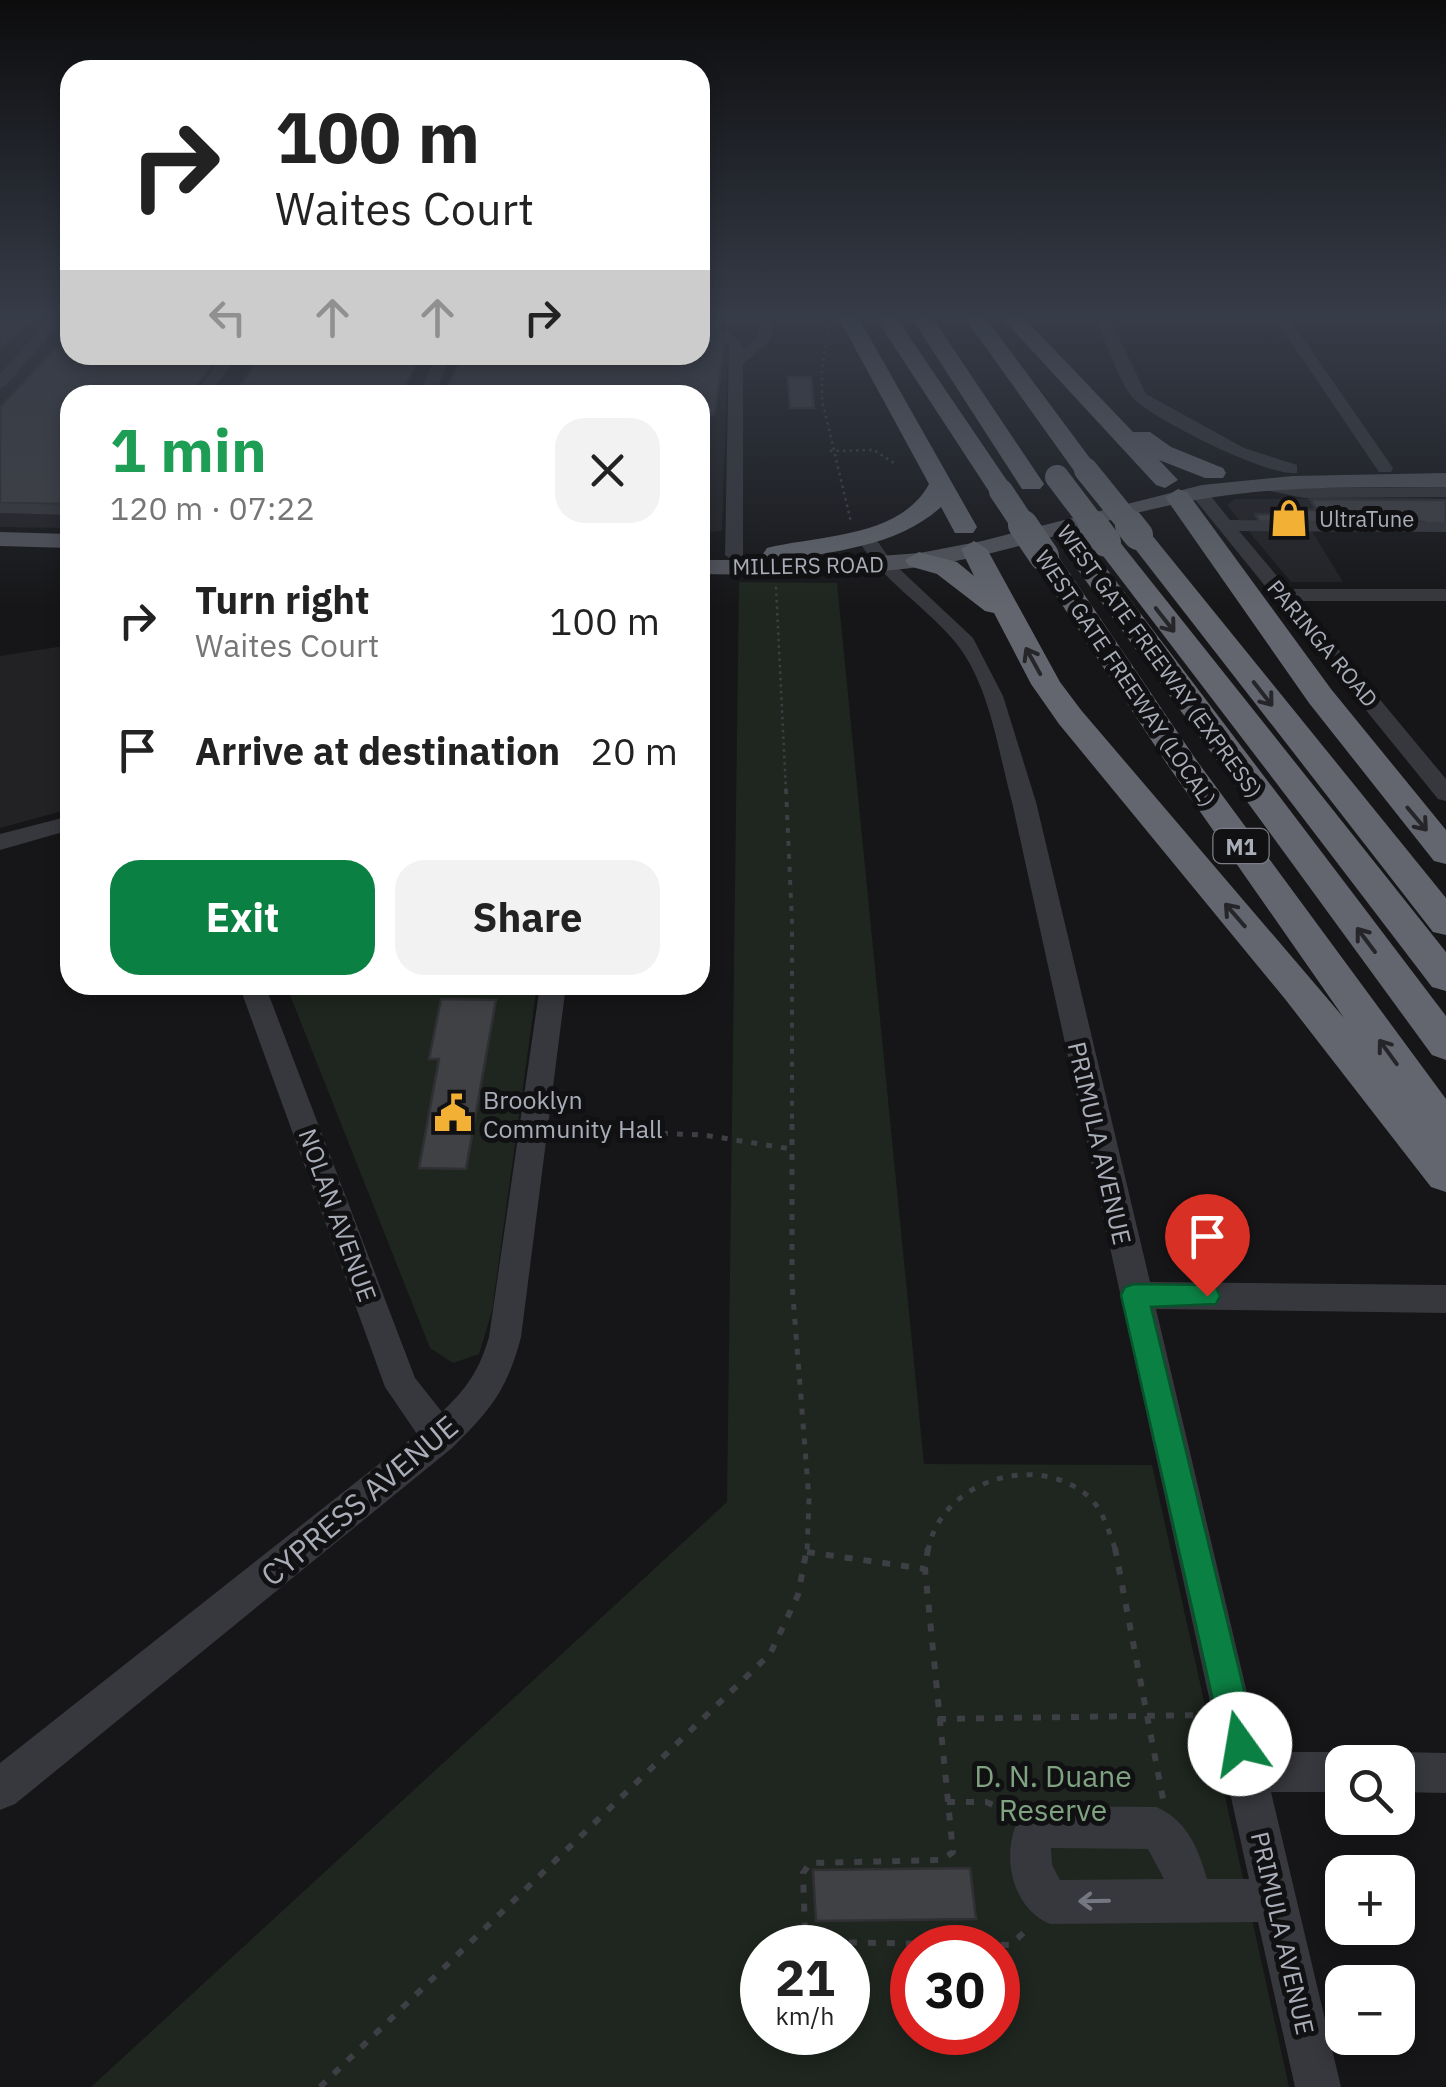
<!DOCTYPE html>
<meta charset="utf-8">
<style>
body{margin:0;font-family:"IBM Plex Sans",sans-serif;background:#f2f2f2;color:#222;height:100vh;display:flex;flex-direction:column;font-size:38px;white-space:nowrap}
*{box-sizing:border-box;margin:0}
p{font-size:32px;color:#767676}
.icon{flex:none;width:55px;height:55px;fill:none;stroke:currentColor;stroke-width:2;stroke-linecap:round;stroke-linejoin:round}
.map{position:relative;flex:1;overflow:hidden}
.panel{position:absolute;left:60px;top:385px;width:650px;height:610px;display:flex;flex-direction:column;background:#fff;border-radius:30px;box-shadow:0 5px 15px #0003}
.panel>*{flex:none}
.banner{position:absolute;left:60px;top:60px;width:650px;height:305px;border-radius:30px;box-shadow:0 5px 15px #0003;background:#fff;color:#222;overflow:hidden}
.controls{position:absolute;left:1325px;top:1745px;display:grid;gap:20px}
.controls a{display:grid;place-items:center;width:90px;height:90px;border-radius:20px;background:#fff;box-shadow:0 5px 15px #0003;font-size:50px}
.speed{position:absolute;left:740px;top:1925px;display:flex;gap:20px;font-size:50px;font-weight:700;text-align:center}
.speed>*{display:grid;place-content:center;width:130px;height:130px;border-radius:50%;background:#fff;box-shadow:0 5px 15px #0003;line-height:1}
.speed small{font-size:25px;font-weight:400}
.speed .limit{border:15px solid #d22;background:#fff;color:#111}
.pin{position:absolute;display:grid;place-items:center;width:85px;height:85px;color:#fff;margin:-102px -42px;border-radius:50% 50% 50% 0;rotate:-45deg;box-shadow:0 0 10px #0007}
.pin .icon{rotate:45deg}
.me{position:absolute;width:110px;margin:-55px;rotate:347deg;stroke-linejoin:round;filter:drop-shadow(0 0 8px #0008)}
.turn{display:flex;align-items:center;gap:35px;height:210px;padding:0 50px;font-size:45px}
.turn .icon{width:130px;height:130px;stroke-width:2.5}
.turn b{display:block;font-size:70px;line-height:85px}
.lanes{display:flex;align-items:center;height:95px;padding:0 50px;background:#0003;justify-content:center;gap:50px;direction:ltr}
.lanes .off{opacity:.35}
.round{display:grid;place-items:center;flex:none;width:105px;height:105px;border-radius:30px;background:#f2f2f2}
.head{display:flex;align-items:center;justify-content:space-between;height:170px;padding:0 50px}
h1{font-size:60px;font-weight:800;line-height:75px;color:#1e9e55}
.primary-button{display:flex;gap:20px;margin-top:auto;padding:20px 50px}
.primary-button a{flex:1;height:115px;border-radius:30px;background:#0b8043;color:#fff;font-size:40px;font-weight:800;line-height:115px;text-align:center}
.primary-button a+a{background:#f2f2f2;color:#222}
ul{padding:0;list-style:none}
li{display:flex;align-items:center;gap:30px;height:130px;padding:0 50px}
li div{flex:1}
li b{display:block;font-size:38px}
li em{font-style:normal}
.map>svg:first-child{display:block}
</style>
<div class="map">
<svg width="1446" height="2087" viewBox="0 0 1446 2087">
<rect width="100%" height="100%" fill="#161618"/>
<!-- built -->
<g fill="#222225">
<polygon points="0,317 70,317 70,355 700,355 700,337 714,337 728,349 722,531 700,533 700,395 70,395 70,528 0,527"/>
<polygon points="1235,499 1446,499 1446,528 1310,528 1343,582 1291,582 1227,505"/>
<polygon points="70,645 70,809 0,828 0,656"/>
</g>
<!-- green -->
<g fill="#1e261f" fill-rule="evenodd">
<path d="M739,582L837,583L924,1464L1152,1465L1289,2087H91L727,1502ZM762,1948H848V2032H762ZM912,1948H998V2032H912Z"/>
<polygon points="286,985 537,985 492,1311 479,1354 453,1363 430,1348"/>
</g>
<!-- building -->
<g fill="#404145" stroke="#303034" stroke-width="2.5">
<polygon points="0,317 34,317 0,351"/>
<rect x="700" y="317" width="20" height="14"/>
<polygon points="70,333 70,355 220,355 190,395 70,395 70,504 0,503 0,407"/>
<polygon points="700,339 715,339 724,344 715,415 700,415 700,395 444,395 462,355 700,355"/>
<polygon points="261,355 421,355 401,395 234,395"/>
<polygon points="788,377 811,377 814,408 790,408"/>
<polygon points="1310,499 1446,500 1446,526 1427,526 1424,522 1323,521"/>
<polygon points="1284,509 1316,510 1326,525 1261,525 1255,514 1287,514"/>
<polygon points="441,999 496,1000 466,1169 419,1168 439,1059 429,1059"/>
<polygon points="970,1868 976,1919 816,1921 813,1870"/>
</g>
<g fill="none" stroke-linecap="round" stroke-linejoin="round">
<!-- path-far3 -->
<g stroke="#3d3f44" stroke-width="2.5" stroke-dasharray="2.5 4" stroke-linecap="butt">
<polyline points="829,326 822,368 822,400 851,522"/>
<polyline points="830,451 874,450 897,465"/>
<polyline points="776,587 786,791"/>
</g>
<!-- path-far2 -->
<polyline stroke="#3d3f44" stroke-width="4" stroke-dasharray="5 8" stroke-linecap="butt" points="786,789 792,922 792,1126"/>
<!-- path-far1 -->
<g stroke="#3d3f44" stroke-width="5" stroke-dasharray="6 9" stroke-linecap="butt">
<polyline points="792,1124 792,1284 809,1499 807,1551"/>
<polyline points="557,1129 704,1135 791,1149"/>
<path d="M928,1551C940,1481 1036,1451 1088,1496C1103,1509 1109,1532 1116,1551"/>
</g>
<!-- path -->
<g stroke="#3d3f44" stroke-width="6" stroke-dasharray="8 11" stroke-linecap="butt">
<polyline points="928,1548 925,1569 953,1852 942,1860 810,1863 803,1873 805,1932 817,1942 1010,1945 1029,1928"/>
<polyline points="1115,1548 1163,1799"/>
<polyline points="807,1552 925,1569"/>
<polyline points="938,1719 1204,1715"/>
<polyline points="947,1802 986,1802 1011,1812"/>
<polyline points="320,2087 770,1654 798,1595 807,1548"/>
</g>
<!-- minor -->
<g fill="#37383d" fill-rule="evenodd">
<polygon points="51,317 66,317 5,386 0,388 0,374"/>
<polygon points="760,317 774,317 771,340 743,364 743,555 734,561 725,555 729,346 719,339 700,338 700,330 727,332 741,341 743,349 757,338"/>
<path d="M1095,317H1109L1146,394L1244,448L1297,465V473C1268,477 1158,421 1136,401C1121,388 1104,337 1095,317Z"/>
<polygon points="1274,317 1288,317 1393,468 1391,472 1379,472"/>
<polygon points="223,355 238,355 210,395 194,395"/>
<polygon points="437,355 451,355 434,395 418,395"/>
<polygon points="1266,480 1304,488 1446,487 1446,497 1304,498 1260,489 1260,481"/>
<polygon points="1199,488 1205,489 1230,520 1446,522 1446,532 1239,531 1288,589 1446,589 1446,601 1298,601 1446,779 1446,801 1438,799 1193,497 1190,493"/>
<polygon points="0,503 70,505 70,515 0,513"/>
<path d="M865,531L871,532L892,562L973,638L1003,696L1036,802L1150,1282L1446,1285V1313L1156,1309L1261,1752H1342L1358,1762H1342V1792H1271L1341,2087H1295L1258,1922L1050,1924C1009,1907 999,1847 1023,1812L1038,1806L1156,1807C1187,1820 1198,1848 1207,1879H1249L1012,802C998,751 990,685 956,643C924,604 881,581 856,536ZM1051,1848L1148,1849L1164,1879L1060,1880L1052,1865Z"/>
<polygon points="70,816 70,830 0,850 0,834"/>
<path d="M239,985H265L415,1378L442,1412C467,1388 479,1371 489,1337L540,985H566L521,1337C507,1390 491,1410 452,1448L15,1804L0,1810V1763L417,1434L385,1387Z"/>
<polygon points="1398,1752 1446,1753 1446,1793 1398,1792 1398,1762 1382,1762"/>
</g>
<!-- major -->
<g fill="#53555c" fill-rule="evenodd">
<path d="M1446,473V487C1365,487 1283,485 1202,499C1117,513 1036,546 951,562C868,577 784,575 700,574V560H826L920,553L982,541L1202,485L1293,476Z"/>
<polygon points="0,532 70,534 70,548 0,546"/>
</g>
<!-- highway -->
<g fill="#63666e" fill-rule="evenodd">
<path d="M838,317H858L977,527L973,533H955L941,507C897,547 833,551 777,562L763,554L767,548C819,535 900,538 929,484Z"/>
<polygon points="875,317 896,317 1014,491 1010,496 992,496"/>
<polygon points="911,317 932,317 1044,484 1040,489 1022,489"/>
<polygon points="964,317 985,317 1095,465 1098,470 1095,475 1077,475"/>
<polygon points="1001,317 1023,317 1133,432 1150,432 1171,447 1223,468 1226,473 1223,478 1205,478 1159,460 1178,480 1165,488 1156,485"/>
<polygon points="1178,489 1187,492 1331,689 1446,830 1446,864 1434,861 1309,703 1165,497"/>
<polygon points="1138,527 1147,529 1446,898 1446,935 1433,932 1129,541 1125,535"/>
<polygon points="1106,534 1115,536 1446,952 1446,991 1432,987 1097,548 1093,542 1097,536"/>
<polygon points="974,541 987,549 1060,682 1081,710 1344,1018 1169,767 1030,556 1034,550 1054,550 1197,761 1446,1099 1446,1192 1431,1187 1285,999 1059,724 1031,684 994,613 985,611 937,574 909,566 905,560 919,552 957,562 974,576 961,549"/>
<polygon points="1077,541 1087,543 1446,1016 1446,1060 1432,1055 1067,555 1064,549 1067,543"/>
</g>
<!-- highway-bridge-far1 -->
<g stroke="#63666e" stroke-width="24">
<polyline points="1086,470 1132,527"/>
<polyline points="1057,477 1095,527"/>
<polyline points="1001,491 1025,527"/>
</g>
<!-- highway-bridge -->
<g stroke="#63666e" stroke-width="30">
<polyline points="1023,525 1044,556"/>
<polyline points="1093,525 1106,542"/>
<polyline points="1130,525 1138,535"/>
</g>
</g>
<!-- one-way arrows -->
<defs><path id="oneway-shaft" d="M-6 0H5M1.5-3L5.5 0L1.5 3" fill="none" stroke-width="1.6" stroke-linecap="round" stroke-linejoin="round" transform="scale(2.5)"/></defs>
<g stroke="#26262a">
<use href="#oneway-shaft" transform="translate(1165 620) rotate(52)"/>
<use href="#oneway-shaft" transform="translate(1033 661) rotate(-119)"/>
<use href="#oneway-shaft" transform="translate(1263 694) rotate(52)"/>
<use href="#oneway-shaft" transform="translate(1417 819) rotate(50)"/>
<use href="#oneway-shaft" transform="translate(1235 915) rotate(-131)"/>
<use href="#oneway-shaft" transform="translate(1366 940) rotate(-127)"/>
<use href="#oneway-shaft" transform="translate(1388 1052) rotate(-126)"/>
</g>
<use stroke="#757881" href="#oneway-shaft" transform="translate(1094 1901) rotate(179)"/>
<!-- sky -->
<linearGradient id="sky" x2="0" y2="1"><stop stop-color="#0c0c0d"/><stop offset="0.52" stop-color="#363c48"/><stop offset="1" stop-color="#363c48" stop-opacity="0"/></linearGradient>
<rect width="1446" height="609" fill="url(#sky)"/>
<!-- route -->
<polygon fill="#0b8043" stroke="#07532c" stroke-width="2.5" points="1134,1284 1207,1285 1216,1288 1220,1296 1216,1304 1151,1307 1257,1744 1252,1756 1240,1761 1228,1756 1223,1744 1121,1295 1125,1287"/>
<!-- icons -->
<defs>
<g id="shop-bare" transform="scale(3)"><path d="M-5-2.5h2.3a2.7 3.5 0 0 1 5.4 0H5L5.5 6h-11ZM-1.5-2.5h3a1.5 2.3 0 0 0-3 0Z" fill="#f2b134" stroke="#111113" stroke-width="2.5" paint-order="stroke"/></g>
<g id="civic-bare" transform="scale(3)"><path d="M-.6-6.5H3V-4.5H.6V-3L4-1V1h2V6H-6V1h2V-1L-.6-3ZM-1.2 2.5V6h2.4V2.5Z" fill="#f2b134" stroke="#111113" stroke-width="2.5" paint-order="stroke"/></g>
</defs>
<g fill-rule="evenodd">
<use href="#shop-bare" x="1289" y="518"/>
<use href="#civic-bare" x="453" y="1113"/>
</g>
<g text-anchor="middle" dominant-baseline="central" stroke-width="10" stroke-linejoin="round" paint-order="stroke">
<!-- far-poi labels -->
<g font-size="22" fill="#a8adb8" stroke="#111113" text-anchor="start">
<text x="1319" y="518">UltraTune</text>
</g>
<!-- far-street labels -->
<g font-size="22" fill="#a8adb8" stroke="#111113">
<text transform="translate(808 565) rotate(-1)">MILLERS ROAD</text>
<text transform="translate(1323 643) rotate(50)">PARINGA ROAD</text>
<text transform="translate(1160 661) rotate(54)">WEST GATE FREEWAY (EXPRESS)</text>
<text transform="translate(1126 678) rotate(56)">WEST GATE FREEWAY (LOCAL)</text>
</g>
<!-- shield labels -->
<rect fill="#111113" stroke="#7b7e86" stroke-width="2.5" x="1213.5" y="829" width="55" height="34" rx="8"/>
<g font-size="22" font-weight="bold" fill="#a8adb8">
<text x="1241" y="846">M1</text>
</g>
<!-- poi labels -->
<g font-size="25" fill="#a8adb8" stroke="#111113" text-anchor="start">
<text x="483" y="1099">Brooklyn<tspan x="483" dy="29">Community Hall</tspan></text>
</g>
<!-- street labels -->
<g font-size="25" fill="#a8adb8" stroke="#111113">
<text transform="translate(1100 1143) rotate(77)">PRIMULA AVENUE</text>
<text transform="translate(338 1215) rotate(70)">NOLAN AVENUE</text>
<text transform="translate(1283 1933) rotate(77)">PRIMULA AVENUE</text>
</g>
<!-- near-street labels -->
<g font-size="30" fill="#a8adb8" stroke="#111113">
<text transform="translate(359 1500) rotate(-40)">CYPRESS AVENUE</text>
</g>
<!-- near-park labels -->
<g font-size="30" fill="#7fa381" stroke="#111113">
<text x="1053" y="1775">D. N. Duane<tspan x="1053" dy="34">Reserve</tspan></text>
</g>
</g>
</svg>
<div class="controls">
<a><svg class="icon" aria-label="search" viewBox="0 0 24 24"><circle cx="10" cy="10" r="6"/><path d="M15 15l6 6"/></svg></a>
<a>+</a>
<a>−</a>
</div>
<div class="speed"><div>21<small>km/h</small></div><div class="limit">30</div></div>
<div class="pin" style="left:1207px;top:1296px;background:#d93025"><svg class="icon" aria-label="arrive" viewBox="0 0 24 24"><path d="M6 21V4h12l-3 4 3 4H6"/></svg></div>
<svg class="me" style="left:1240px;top:1744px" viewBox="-20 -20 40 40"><circle r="19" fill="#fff"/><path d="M0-13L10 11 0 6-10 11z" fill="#0b8043"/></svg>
<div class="banner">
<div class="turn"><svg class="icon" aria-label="right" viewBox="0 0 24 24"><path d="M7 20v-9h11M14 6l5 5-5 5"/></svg><div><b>100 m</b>Waites Court</div></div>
<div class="lanes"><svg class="icon off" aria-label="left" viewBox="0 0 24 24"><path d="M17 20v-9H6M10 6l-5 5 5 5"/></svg><svg class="icon off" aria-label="ahead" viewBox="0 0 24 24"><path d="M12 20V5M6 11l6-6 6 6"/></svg><svg class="icon off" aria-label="ahead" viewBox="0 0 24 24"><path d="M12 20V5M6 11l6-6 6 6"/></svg><svg class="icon" aria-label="right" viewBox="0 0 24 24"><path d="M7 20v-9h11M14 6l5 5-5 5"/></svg></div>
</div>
<section class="panel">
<div class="head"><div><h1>1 min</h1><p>120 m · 07:22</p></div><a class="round"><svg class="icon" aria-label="close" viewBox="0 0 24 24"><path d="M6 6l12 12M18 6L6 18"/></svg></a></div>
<ul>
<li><svg class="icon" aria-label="right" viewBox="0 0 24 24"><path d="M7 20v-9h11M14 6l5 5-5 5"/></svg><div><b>Turn right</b><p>Waites Court</p></div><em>100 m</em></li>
<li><svg class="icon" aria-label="arrive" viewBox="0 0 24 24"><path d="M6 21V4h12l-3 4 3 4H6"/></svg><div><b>Arrive at destination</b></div><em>20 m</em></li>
</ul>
<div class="primary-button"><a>Exit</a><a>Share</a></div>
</section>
</div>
